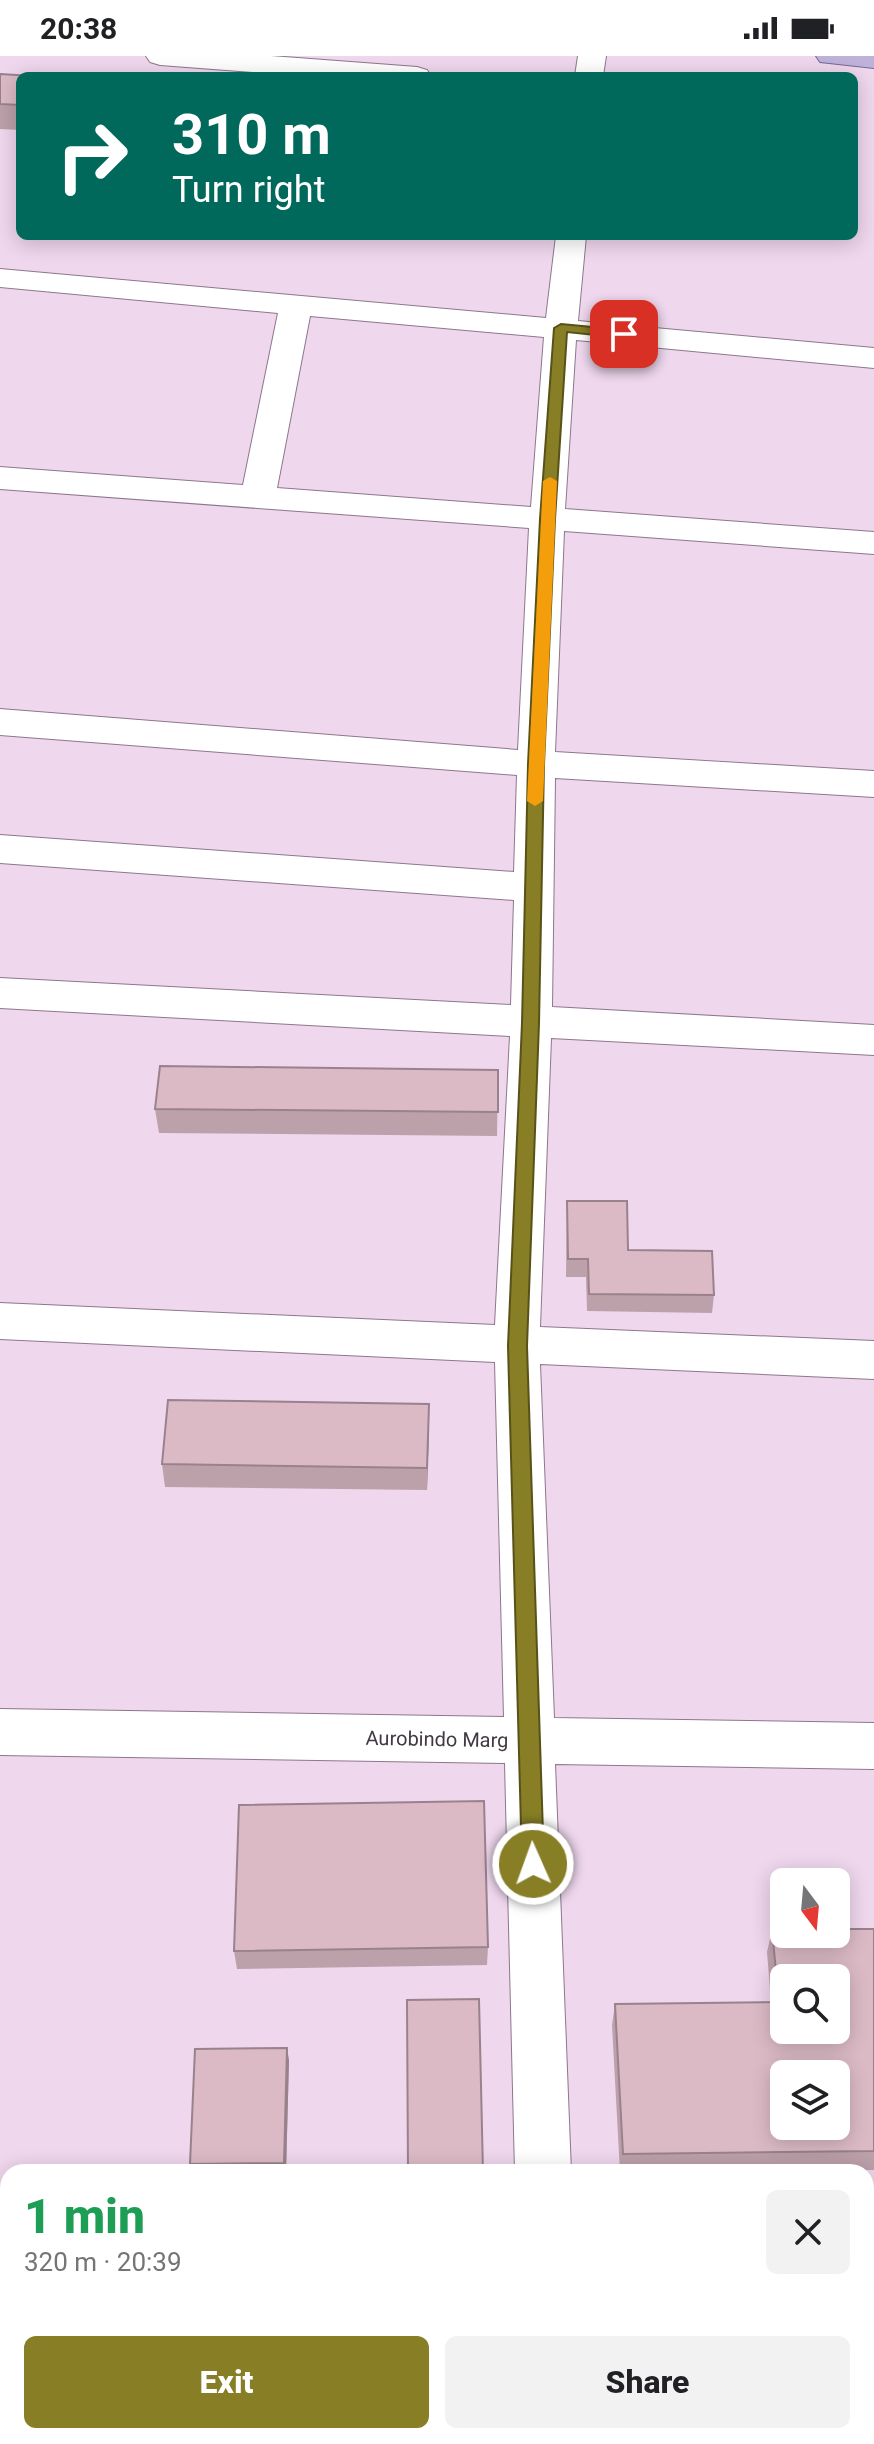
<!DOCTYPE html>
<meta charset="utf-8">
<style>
body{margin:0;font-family:Roboto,sans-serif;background:#f2f2f2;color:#202124;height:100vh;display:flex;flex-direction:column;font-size:30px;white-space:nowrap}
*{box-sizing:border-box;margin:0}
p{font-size:26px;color:#757577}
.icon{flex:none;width:44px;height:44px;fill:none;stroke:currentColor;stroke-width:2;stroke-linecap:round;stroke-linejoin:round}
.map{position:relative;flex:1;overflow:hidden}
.drawer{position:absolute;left:0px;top:2108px;width:874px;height:280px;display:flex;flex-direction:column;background:#fff;border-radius:24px 24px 0 0;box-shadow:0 4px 20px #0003}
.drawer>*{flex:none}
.top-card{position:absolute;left:16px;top:16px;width:842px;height:168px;border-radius:12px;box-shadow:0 4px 20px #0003;background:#00695c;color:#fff;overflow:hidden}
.needle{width:52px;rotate:164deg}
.buttons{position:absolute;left:770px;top:1812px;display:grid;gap:16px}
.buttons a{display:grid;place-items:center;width:80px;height:80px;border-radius:12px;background:#fff;box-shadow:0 4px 20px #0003;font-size:40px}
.pin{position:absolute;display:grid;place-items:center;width:68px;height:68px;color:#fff;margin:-34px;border-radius:16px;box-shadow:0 4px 12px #0006}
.me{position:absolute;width:88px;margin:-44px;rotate:358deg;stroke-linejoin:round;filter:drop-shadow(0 0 6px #0008)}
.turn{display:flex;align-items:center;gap:28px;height:168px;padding:0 24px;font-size:36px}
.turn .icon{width:104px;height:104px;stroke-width:2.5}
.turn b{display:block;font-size:56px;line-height:68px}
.round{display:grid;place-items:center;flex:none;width:84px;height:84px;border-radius:12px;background:#f2f2f2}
.head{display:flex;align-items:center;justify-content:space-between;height:136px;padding:0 24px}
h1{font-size:48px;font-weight:800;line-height:60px;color:#1e9e55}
.action{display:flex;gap:16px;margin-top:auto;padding:16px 24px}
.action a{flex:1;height:92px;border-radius:12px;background:#877e25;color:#fff;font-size:32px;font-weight:800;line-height:92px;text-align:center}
.action a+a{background:#f2f2f2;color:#202124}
.status{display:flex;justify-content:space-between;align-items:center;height:56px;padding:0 40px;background:#fff;direction:ltr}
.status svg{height:22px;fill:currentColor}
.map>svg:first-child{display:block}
</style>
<div class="status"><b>20:38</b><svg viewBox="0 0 49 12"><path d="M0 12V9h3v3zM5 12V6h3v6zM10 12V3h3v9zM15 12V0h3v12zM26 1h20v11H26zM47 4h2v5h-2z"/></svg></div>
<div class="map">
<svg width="874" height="2388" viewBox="0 0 874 2388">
<rect width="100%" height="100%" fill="#efd7ee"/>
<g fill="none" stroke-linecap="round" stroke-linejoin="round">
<!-- minor casing -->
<g stroke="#8d778c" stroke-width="2">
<g id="minor">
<polygon points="146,0 271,0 417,11 427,14 431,20 306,20 160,9 150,6"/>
<polygon points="578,0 606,0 603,20 575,20"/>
<path d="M556,180H586L578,265L874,292V312L576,284L565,453L874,476V498L564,475L555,696L874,715V741L555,722L552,951L874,969V999L551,982L540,1271L874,1285V1323L540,1308L554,1662L874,1667V1713L555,1708L571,2116H515L505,1707L0,1699V1653L504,1661L495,1306L0,1283V1247L495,1269L510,980L0,952V922L511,949L514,844L0,807V779L514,816L517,719L0,679V653L518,694L529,472L0,433V411L243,429L278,257L0,231V213L546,262ZM310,260L544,281L531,451L277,432Z"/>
<rect x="0" y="2168" width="8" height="56"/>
<rect x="866" y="2171" width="8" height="56"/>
<rect x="523" y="2380" width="60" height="8"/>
</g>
</g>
<!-- major casing -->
<g stroke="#786695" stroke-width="2">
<polygon id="major" points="816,0 874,0 874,12 820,6"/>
</g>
<!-- minor -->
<use href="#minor" fill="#fff" fill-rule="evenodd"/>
<!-- major -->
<use href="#major" fill="#bfb2da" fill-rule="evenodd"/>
</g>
<!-- wall -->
<g fill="#bca0aa">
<polygon points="0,18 20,20 20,74 0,73"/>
<polygon points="498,1014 497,1080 159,1077 155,1053"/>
<polygon points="567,1145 628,1194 714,1239 712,1257 587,1255 586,1221 566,1221"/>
<polygon points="429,1370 427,1434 165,1431 162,1408"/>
<polygon points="874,1873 874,2114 620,2116 612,1969 615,1948 771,1946 767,1896 772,1874"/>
<polygon points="488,1891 487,1909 237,1913 234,1895"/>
<polygon points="289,2004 286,2116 192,2116 190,2108"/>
<polygon points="819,2380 866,2380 874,2388 820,2388"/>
</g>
<!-- shaded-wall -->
<g fill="#99828b">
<polygon points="429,1348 429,1370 427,1434 427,1412"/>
<polygon points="287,1992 289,2004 286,2116 284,2107"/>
<polygon points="104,2380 110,2380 109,2388 103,2388"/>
</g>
<!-- building -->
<g fill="#dbbac6" stroke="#99828b" stroke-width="2" fill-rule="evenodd">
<polygon points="0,18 33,20 20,20 20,49 0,48"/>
<polygon points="160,1010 498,1014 498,1056 155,1053"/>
<polygon points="567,1145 627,1145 628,1194 712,1195 714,1239 589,1238 588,1203 568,1203"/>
<polygon points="168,1344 429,1348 427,1412 162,1408"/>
<polygon points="484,1745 488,1891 234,1895 239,1749"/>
<path d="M836,1873H874V2095L623,2098L615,1948L779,1946L772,1874H784V1878H836ZM784,1922H836V1974H784ZM784,2018H836V2070H784Z"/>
<polygon points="479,1943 483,2116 408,2116 407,1944"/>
<polygon points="287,1992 284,2107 190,2108 195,1993"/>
<polygon points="866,2217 874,2217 874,2388 828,2388 827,2380 866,2380"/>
<polygon points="0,2295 8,2296 8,2380 104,2380 103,2388 0,2388"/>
<rect x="181" y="2380" width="150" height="8"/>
<rect x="365" y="2380" width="154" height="8"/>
</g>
<!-- route -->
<polygon fill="#877e25" stroke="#585218" stroke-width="2" points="561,268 624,274 630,278 624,282 567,276 555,463 544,708 539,967 527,1290 544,1808 541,1815 533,1818 526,1815 522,1808 508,1290 522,967 528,708 540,463 554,272"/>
<!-- slow -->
<polygon fill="#f59e0b" points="550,421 557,425 543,745 535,750 527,745 543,425"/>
<g text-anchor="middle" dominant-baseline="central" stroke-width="6" stroke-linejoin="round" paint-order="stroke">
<!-- street labels -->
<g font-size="20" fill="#423942" stroke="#fff">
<text transform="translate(437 1683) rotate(1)">Aurobindo Marg</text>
</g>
</g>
</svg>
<div class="buttons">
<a><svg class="needle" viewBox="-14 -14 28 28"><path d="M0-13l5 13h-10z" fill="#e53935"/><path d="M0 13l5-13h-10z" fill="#757577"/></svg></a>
<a><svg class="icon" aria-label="search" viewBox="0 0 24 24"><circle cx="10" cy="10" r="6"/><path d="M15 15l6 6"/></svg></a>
<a><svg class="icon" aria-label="layers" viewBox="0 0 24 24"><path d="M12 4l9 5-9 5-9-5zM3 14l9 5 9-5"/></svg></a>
</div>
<div class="pin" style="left:624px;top:278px;background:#d93025"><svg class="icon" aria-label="arrive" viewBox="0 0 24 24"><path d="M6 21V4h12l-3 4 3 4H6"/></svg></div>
<svg class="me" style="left:533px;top:1808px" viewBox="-20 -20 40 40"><circle r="17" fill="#877e25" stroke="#fff" stroke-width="3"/><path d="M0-11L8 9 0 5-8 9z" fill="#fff"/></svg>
<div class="top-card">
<div class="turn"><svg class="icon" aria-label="right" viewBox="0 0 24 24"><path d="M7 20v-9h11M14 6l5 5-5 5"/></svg><div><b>310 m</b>Turn right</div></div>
</div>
<section class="drawer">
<div class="head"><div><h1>1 min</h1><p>320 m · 20:39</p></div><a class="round"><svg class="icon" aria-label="close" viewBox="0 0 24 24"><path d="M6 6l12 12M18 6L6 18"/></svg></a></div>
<div class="action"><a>Exit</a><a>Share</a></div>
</section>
</div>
